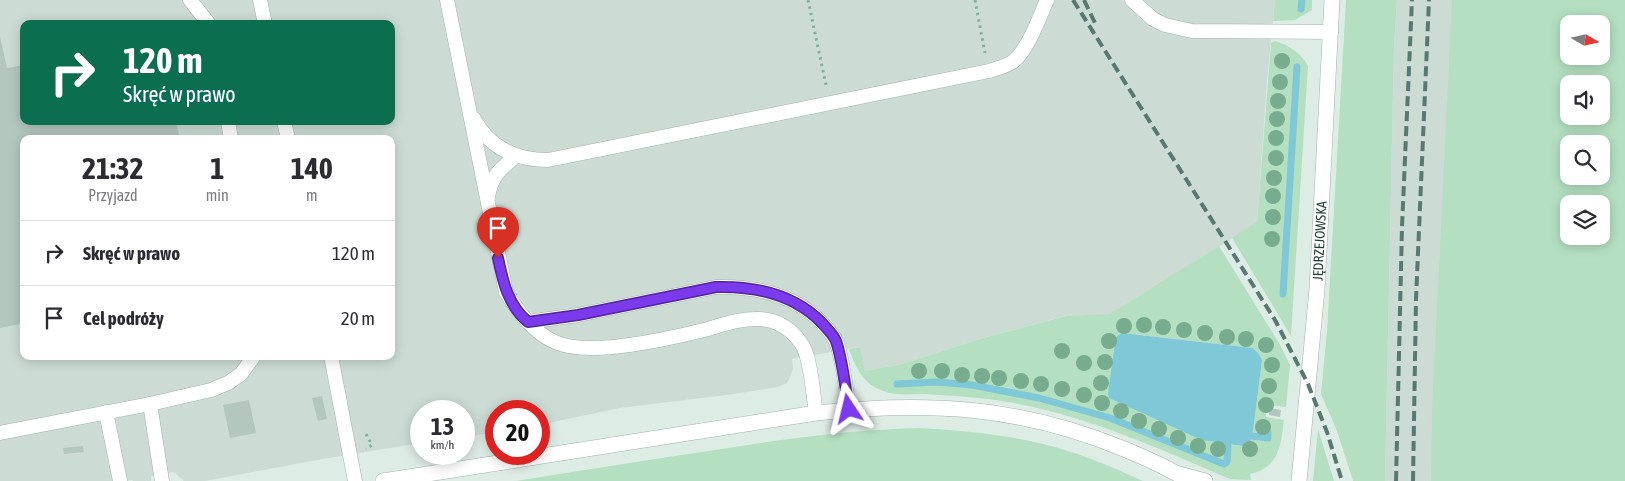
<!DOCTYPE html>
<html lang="pl">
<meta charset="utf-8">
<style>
body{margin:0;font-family:"Asap Condensed",sans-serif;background:#f2f2f3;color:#2b2b33;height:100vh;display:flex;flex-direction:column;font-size:19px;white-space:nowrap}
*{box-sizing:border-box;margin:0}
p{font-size:16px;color:#7c7c81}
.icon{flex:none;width:28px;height:28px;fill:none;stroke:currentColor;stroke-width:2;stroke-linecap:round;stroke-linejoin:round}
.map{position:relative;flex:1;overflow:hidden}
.panel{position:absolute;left:20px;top:135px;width:375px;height:225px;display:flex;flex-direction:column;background:#fff;border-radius:10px;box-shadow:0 2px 12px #0003}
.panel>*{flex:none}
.guide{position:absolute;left:20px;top:20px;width:375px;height:105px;border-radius:10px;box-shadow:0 2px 12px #0003;background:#0b6e4f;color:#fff;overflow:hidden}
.needle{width:32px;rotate:99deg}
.tools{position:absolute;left:1560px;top:15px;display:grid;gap:10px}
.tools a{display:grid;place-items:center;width:50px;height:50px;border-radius:10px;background:#fff;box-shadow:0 2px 12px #0003;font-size:25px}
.speed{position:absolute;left:410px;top:400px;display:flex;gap:10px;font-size:25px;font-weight:700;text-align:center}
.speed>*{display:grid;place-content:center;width:65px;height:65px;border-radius:50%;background:#fff;box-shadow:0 2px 12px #0003;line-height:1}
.speed small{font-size:12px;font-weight:400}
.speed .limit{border:8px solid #d22;background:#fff;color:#111}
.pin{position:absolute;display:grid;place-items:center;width:42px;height:42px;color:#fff;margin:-51px -21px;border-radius:50% 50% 50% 0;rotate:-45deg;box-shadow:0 0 5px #0007}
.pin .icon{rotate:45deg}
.me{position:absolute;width:55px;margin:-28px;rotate:350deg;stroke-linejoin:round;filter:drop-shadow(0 0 4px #0008)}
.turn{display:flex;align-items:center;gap:18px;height:105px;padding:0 20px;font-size:22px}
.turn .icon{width:65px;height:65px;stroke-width:2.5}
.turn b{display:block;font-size:35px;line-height:42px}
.eta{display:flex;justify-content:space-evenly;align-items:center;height:85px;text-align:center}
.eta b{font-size:30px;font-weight:700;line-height:35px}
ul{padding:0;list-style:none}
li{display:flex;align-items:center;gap:15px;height:65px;padding:0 20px;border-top:1px solid #e1e1e2}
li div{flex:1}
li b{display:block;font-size:19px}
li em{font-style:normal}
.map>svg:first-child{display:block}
</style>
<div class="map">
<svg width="1625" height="481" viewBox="0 0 1625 481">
<rect width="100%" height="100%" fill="#deece6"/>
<!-- built -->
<g fill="#ccdcd5" fill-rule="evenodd">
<path d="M0,0H1275L1267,81L1257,223L1110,315L1065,316L983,338L902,364L865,371L859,347L792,359L793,368L791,375L787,383L778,387L734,394L620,408L539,425V411H496V432L464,437V411H421V443L323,459L205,481H184L174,472L151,476V481H133L132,480L126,481H0ZM24,24H391V121H24ZM24,139H391V356H24Z"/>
<path d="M1397,0H1625V481H1385L1394,46ZM1569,24H1601V56H1569ZM1569,84H1601V116H1569ZM1569,144H1601V176H1569ZM1569,204H1601V236H1569Z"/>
</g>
<!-- green -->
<g fill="#b4e0c1" fill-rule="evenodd">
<polygon points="1275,0 1312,0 1312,10 1295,20 1273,21"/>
<polygon points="1346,0 1397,0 1394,46 1385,481 1353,481 1337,431 1321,394 1327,331"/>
<path d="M1452,0H1625V481H1431L1432,410ZM1569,24H1601V56H1569ZM1569,84H1601V116H1569ZM1569,144H1601V176H1569ZM1569,204H1601V236H1569Z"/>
<path d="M1275,41C1289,45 1301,53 1308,66L1291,336L1232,238L1257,222L1271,43Z"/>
<path d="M1219,246L1279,343L1290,365L1286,407L1267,405L1266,417L1284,420C1281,445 1279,468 1250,474L1251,480L1230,479C1158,448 1085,415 1008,402C980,397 953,396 925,394C911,394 896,396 883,391C863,384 856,368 849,349L860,347L865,371L902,364L983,338L1066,316L1110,314ZM1122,333L1253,348L1259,354L1262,360L1253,431L1248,447L1202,440Z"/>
<path d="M918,428C959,430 999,434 1039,443C1075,451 1110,466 1143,481H516C582,470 648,460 715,450C782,439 850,430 918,428Z"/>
<polygon points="1318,429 1334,481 1313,481"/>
</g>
<!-- water -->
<polygon fill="#7ec8d8" points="1122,333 1253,348 1259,354 1262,360 1253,431 1249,447 1202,440 1109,398 1108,393 1116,337"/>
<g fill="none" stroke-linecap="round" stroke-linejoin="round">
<!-- stream -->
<g stroke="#7ec8d8" stroke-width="7">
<polyline points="1301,9 1302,0"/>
<polyline points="1283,294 1297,67"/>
<polyline points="897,384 937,382 972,385 1039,398 1110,418 1224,464 1227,462 1228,444"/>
<polyline points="1252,436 1268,438 1268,433"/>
</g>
</g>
<!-- building -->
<g fill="#b3c7bf">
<polygon points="0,36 7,68 24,65 24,121 176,121 180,139 24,139 24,323 0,328"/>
<polygon points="322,396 327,419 318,421 312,398"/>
<polygon points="249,400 256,433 230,438 223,405"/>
<polygon points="1270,408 1281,410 1280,417 1269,415"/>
<polygon points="83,446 84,452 64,454 63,448"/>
</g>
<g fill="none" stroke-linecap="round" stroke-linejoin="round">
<!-- service casing -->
<g stroke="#a0b4ad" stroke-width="15">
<g id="service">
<polyline points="190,0 209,24"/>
<polyline points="260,0 265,24"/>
<path d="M447,0L506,292C519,313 533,332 555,342C589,358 672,338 708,329C725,324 743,318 760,319C777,320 791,329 801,343C811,356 813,395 816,413"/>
<polyline points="1132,0 1153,19 1165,25 1192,31 1331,32"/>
<path d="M474,119C489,148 517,160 548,160L989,71C998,68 1008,66 1015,60C1029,47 1039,18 1047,0"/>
<polyline points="228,121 231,139"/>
<polyline points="284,121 288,139"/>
<path d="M488,197C491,176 501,168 516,156"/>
<path d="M528,322L578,315L716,287C755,286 794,294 822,323C827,329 833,334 836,341C844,362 845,387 849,409"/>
<polyline points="331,356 355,481"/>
<polyline points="150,404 162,481"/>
<polyline points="106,412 120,481"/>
<polyline points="0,433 150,404 211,390 228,383 241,374 254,356"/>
</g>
</g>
<!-- minor casing -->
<g stroke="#a0b4ad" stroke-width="16">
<g id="minor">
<polyline points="1179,474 1205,481"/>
<path d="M383,481L816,413C927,401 1020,406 1124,449C1146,458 1169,468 1189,481"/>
</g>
</g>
<!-- tertiary casing -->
<g stroke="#a0b4ad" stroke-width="16">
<g id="tertiary">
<path id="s1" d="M1299,481L1317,289L1332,0"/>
</g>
</g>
<!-- path -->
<g stroke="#7ab3a3" stroke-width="3" stroke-dasharray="2.5 4" stroke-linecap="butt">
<polyline points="808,0 826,85"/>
<polyline points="975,0 985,53"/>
<polyline points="366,434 372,445 366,449"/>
</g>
<!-- service -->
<use href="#service" stroke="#fff" stroke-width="14"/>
<!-- minor -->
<use href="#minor" stroke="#fff" stroke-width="15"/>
<!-- tertiary -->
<use href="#tertiary" stroke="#fff" stroke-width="15"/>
<!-- rail -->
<g stroke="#577971" stroke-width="4" stroke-dasharray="10 5" stroke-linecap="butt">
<polyline points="1073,0 1275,320 1308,384 1327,432 1342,481"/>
<polyline points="1084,0 1097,27"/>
<polyline points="1396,481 1402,227 1412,0"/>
<polyline points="1413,481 1416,299 1429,0"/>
</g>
</g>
<!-- trees -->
<g fill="#77ad8e">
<circle cx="1282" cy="61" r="8"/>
<circle cx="1280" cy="82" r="8"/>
<circle cx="1278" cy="101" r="8"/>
<circle cx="1277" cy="119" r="8"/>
<circle cx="1276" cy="138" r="8"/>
<circle cx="1276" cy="158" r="8"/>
<circle cx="1274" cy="178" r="8"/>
<circle cx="1273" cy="196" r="8"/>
<circle cx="1273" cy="217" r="8"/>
<circle cx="1272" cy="239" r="8"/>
<circle cx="1144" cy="325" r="8"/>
<circle cx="1124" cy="326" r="8"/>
<circle cx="1163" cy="327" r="8"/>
<circle cx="1184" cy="330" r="8"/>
<circle cx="1205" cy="333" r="8"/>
<circle cx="1227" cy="337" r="8"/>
<circle cx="1246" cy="339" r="8"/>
<circle cx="1109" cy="341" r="8"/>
<circle cx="1266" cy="345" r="8"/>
<circle cx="1062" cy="351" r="8"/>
<circle cx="1105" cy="362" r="8"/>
<circle cx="1084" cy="363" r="8"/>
<circle cx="1272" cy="365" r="8"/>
<circle cx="919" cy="371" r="8"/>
<circle cx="942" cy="371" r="8"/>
<circle cx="962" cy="375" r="8"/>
<circle cx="982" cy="376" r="8"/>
<circle cx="999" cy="378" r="8"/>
<circle cx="1021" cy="381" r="8"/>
<circle cx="1101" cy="383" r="8"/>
<circle cx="1041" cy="384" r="8"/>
<circle cx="1269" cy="386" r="8"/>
<circle cx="1062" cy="389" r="8"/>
<circle cx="1084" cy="395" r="8"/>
<circle cx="1102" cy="403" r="8"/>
<circle cx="1266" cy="405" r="8"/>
<circle cx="1121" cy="411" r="8"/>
<circle cx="1139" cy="421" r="8"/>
<circle cx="1263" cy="427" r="8"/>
<circle cx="1159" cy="429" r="8"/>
<circle cx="1178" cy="438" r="8"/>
<circle cx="1198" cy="446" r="8"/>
<circle cx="1218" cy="449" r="8"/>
<circle cx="1250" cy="449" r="8"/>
</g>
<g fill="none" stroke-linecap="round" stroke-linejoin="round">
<!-- route casing -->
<g stroke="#51269a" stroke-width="12">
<path id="route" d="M498,258C503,282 508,305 528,322L578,315L716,287C754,286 794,294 822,323C827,329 833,334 836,341C843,362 845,387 849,409"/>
</g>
<!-- route -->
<use href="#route" stroke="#7c3aed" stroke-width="9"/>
</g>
<g text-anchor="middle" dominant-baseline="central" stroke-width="4" stroke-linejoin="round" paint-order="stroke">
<!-- street labels -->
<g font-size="14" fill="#1d3d35" stroke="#eff8f3">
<text stroke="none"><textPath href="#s1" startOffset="241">JĘDRZEJOWSKA</textPath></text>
</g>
</g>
</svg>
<div class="tools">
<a><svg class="needle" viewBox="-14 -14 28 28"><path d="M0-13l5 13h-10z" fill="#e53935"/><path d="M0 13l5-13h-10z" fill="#7c7c81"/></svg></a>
<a><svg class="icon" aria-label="sound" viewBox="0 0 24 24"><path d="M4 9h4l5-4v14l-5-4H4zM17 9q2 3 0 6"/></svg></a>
<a><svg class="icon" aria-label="search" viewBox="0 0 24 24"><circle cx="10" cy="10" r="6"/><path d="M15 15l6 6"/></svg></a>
<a><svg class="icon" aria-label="layers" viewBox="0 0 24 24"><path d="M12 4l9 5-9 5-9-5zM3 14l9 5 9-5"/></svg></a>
</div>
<div class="speed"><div>13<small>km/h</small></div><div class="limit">20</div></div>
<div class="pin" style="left:498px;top:258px;background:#d93025"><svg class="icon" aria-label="arrive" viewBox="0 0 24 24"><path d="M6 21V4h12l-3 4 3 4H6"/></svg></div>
<svg class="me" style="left:849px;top:409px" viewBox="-20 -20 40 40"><path d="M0-17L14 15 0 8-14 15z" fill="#7c3aed" stroke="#fff" stroke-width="4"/></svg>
<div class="guide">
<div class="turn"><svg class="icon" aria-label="right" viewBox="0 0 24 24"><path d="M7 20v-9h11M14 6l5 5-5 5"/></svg><div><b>120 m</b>Skręć w prawo</div></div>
</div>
<section class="panel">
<div class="eta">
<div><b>21:32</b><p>Przyjazd</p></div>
<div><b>1</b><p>min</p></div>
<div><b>140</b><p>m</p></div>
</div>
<ul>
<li><svg class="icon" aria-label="right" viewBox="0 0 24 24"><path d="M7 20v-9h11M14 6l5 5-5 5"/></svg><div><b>Skręć w prawo</b></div><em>120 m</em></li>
<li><svg class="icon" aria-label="arrive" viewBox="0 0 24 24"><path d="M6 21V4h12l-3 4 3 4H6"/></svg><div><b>Cel podróży</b></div><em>20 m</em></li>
</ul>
</section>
</div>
